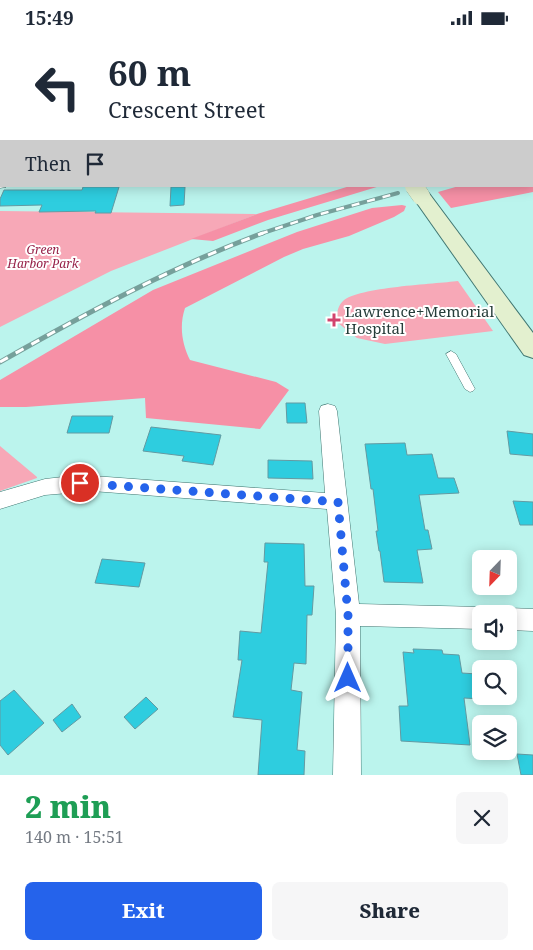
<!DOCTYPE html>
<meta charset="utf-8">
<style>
body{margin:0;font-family:"Noto Serif",serif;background:#f6f6f7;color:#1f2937;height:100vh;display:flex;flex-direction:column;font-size:19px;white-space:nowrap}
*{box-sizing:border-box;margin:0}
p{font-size:16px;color:#747a83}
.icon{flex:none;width:28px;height:28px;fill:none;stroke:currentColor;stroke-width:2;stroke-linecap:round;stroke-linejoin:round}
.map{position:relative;height:740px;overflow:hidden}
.drawer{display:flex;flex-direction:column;background:#fff;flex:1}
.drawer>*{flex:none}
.guide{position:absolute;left:0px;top:0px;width:534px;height:152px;box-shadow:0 2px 12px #0003;background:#fff;color:#1f2937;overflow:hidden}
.needle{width:32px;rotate:203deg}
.fabs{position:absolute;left:472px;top:515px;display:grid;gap:10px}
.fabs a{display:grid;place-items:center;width:45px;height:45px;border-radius:8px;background:#fff;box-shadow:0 2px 12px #0003;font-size:25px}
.pin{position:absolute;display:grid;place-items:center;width:42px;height:42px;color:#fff;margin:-21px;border:2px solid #fff;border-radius:50%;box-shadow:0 1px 5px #0007}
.me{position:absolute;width:55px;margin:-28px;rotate:0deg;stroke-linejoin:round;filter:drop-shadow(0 0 4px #0008)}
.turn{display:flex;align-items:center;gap:18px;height:105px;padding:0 25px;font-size:22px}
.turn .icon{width:65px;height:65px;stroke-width:2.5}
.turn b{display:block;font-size:35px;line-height:42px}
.then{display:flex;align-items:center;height:48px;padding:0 25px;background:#0003;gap:10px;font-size:19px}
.round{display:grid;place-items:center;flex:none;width:52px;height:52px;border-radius:8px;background:#f6f6f7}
.summary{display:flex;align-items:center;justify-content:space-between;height:85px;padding:0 25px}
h1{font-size:30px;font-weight:800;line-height:38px;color:#1e9e55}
.action{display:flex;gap:10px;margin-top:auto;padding:10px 25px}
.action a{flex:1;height:58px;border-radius:8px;background:#2563eb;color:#fff;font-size:20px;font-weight:800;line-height:58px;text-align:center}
.action a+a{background:#f6f6f7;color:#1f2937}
.status{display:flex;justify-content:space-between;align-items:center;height:35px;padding:0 25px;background:#fff;direction:ltr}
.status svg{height:14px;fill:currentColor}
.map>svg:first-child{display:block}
</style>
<div class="status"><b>15:49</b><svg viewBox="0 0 49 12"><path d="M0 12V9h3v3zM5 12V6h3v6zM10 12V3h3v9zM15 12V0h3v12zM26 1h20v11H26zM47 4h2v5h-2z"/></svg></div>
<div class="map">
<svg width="533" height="740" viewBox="0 0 533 740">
<rect width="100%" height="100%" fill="#bbf4ed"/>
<!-- green -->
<g fill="#f7a8b7">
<polygon points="0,176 257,179 111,236 0,292"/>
<path d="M458,246L493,296L385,309L357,303L338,288C336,280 337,272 343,266C358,252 435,249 458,246Z"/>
<polygon points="0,411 37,442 37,443 0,456"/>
</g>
<!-- forest -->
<g fill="#f690a6">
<polygon points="533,142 533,157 451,173 438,157 459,151 532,151"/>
<polygon points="350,151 380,151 268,185 213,206 191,204 257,179"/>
<path d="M402,170L406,171L404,176L394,182L349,201L303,214L284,222L185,273C179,291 182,309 190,325L276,347L289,355L260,394L146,383L145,363L26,372H0V345L153,255L297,197L372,173Z"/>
</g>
<!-- building -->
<g fill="#2ecddf" stroke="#639aa2">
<polygon points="83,152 119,152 111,178 95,178 96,176 39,177 42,170 0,171 0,164 4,155 82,155"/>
<polygon points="171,152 185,152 184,170 170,171"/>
<polygon points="286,368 305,368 307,388 287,388"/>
<polygon points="72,381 113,381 109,398 67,398"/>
<polygon points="151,392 221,400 213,430 182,426 184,421 143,416"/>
<polygon points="507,396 533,399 533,421 510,419"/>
<polygon points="405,408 407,420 432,419 438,443 454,443 459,458 419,460 425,495 428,495 432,514 417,515 423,548 384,547 380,516 379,516 376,496 378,496 373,454 371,454 365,409"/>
<polygon points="268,425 312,426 313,444 268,443"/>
<polygon points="513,466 533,467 533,490 520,490"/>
<polygon points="265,508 304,509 305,551 314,551 312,580 307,580 306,629 294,628 291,655 302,657 297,715 305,716 304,740 258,740 262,685 233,682 242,625 238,625 240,596 261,598 268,527 264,527"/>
<polygon points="102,524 145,528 139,552 95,548"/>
<polygon points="413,614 442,615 443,619 459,620 462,638 477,639 482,664 464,663 470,710 401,706 399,671 408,671 403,617 414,618"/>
<polygon points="14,655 44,688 8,720 0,710 0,666"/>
<polygon points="146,662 158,674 135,694 124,682"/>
<polygon points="72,669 81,682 62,697 53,685"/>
<polygon points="517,719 533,720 533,740 521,740"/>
</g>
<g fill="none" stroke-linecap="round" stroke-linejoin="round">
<!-- lane casing -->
<g stroke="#417772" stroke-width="1">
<g id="lane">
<rect x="0" y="83" width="1" height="4"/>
<polygon points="451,316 456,319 475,354 473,356 470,357 465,354 446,319"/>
</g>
</g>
<!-- street casing -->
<g stroke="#417772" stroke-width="1">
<g id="street">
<rect x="532" y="5" width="1" height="6"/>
<rect x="532" y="55" width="1" height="6"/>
<polygon points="0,145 1,151 6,152 0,153"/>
<polygon points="328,369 335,371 337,376 359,569 481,572 490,575 491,579 481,579 481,594 360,591 361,740 333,740 336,580 327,474 92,456 45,460 0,474 0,457 45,444 80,440 325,458 319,376 321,371"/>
<polygon points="509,573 533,574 533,596 509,595 509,579 499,579 500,576"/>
</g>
</g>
<!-- secondary casing -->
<g stroke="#417772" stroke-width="2">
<g id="secondary">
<polygon points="303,0 316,0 316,1 304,1"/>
<rect x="0" y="17" width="1" height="20"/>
<polygon points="421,155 428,157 533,298 533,323 524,320 412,161 414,157"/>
</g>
</g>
<!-- lane -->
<use href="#lane" fill="#fff" fill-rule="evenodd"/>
<!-- street -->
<use href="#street" fill="#fff" fill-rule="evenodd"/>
<!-- secondary -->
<use href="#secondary" fill="#e3f0cf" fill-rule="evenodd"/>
<!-- rail-far1 casing -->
<g stroke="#76a09b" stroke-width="4">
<polyline id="rail-far1" points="260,199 317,180 398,158"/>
</g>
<!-- rail casing -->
<g stroke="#76a09b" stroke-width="5">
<path id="rail" d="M0,327C85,279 171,232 263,198"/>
</g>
<!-- rail-far1 -->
<use href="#rail-far1" stroke="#fff" stroke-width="2.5" stroke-dasharray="8" stroke-linecap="butt"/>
<!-- rail -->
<use href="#rail" stroke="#fff" stroke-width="3" stroke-dasharray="9" stroke-linecap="butt"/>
<!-- secondary-bridge casing -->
<g stroke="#417772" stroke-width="18" stroke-linecap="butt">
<polyline id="secondary-bridge" points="414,151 421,161"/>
</g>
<!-- secondary-bridge -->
<use href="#secondary-bridge" stroke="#e3f0cf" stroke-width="18"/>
</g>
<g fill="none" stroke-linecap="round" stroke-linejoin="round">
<!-- route -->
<polyline stroke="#2563eb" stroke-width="9" stroke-dasharray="0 16.2" points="80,448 338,467 348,580 348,643"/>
</g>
<!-- markers -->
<path fill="#d2436d" stroke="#fff" stroke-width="2" d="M331.5 277.5h5v5h5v5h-5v5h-5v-5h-5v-5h5z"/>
<g text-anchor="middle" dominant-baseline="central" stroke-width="4" stroke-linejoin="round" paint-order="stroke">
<!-- far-park labels -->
<g font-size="12" font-style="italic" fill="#972148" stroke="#fff">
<text x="43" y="214">Green<tspan x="43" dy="14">Harbor Park</tspan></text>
</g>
<!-- poi labels -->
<g font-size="15" fill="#263d3a" stroke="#fff" text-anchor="start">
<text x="345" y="276">Lawrence+Memorial<tspan x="345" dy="17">Hospital</tspan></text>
</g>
</g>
</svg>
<div class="fabs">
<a><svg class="needle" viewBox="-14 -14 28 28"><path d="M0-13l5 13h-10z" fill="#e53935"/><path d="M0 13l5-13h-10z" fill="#747a83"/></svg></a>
<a><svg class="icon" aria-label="sound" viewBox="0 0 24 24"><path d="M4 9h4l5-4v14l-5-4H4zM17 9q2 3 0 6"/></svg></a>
<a><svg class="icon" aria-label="search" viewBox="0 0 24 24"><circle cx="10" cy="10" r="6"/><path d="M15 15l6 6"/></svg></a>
<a><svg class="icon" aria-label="layers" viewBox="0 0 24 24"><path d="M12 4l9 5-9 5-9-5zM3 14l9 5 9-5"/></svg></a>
</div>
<div class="pin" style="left:80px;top:448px;background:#d93025"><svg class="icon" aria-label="arrive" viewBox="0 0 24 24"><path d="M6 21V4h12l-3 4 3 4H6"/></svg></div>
<svg class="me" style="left:348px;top:643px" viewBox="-20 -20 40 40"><path d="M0-17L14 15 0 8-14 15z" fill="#2563eb" stroke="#fff" stroke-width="4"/></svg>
<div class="guide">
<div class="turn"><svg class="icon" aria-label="left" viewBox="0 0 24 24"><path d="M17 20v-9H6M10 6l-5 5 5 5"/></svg><div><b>60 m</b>Crescent Street</div></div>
<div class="then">Then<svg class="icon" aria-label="arrive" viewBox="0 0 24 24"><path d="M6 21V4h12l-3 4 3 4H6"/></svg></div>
</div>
</div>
<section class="drawer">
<div class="summary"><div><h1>2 min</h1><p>140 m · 15:51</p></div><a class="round"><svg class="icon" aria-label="close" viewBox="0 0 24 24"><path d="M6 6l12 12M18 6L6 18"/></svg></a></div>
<div class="action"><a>Exit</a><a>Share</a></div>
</section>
